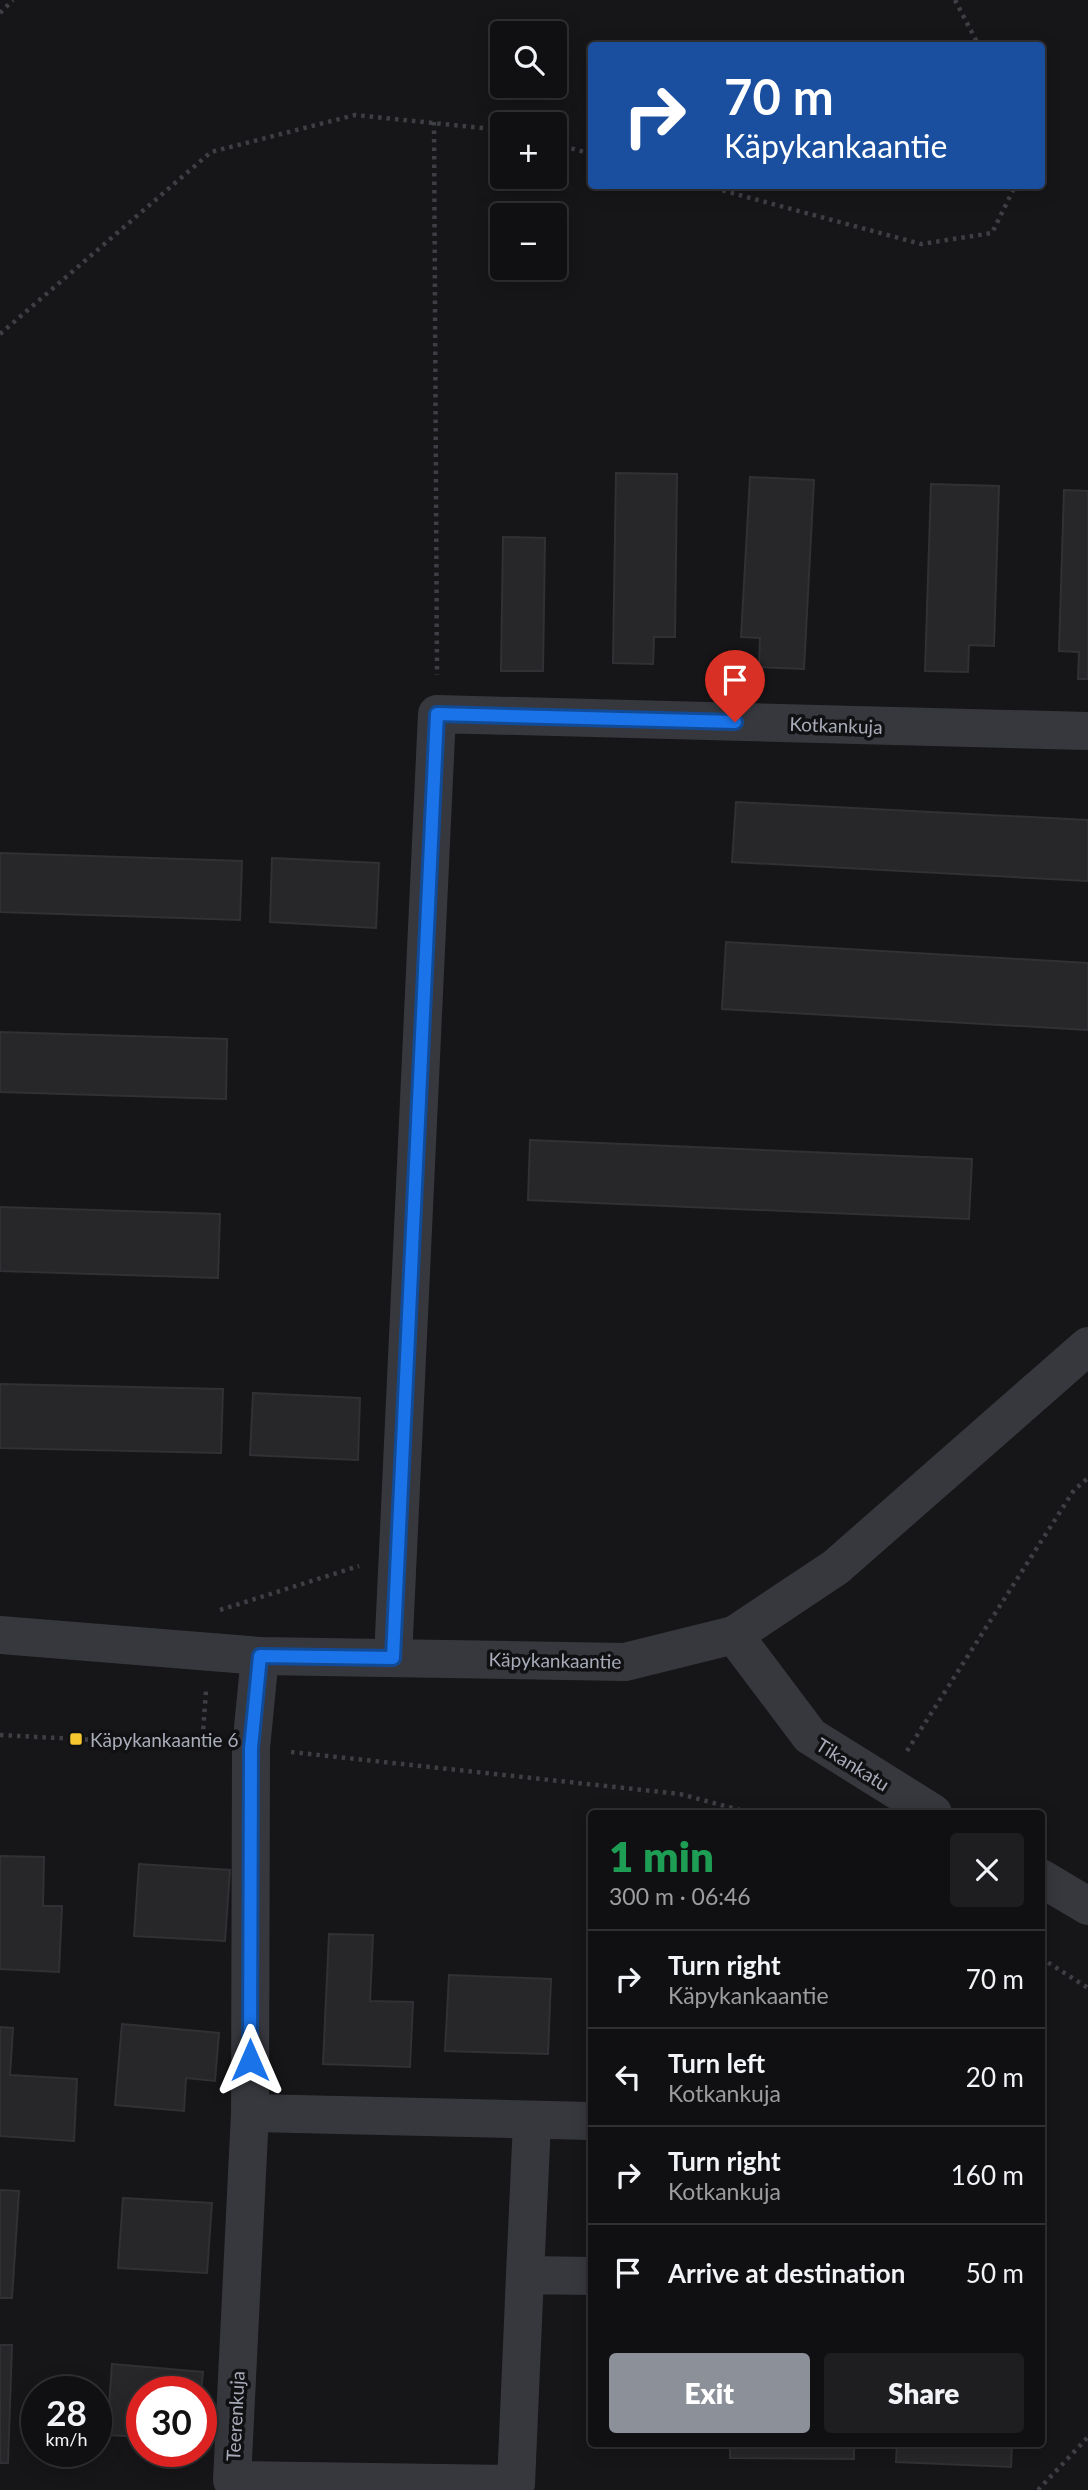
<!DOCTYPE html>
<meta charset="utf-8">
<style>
body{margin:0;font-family:Lato,sans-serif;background:#1e1e20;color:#f1f3f6;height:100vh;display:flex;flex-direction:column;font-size:26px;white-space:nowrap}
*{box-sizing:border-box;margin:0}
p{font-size:23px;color:#9c9d9f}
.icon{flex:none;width:38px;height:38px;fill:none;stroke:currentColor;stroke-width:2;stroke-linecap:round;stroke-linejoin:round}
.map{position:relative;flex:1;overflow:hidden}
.details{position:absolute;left:588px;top:1810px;width:457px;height:637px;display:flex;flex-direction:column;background:#101012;border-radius:7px;box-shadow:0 4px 18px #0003,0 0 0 2px #303032}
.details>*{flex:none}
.guide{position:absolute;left:588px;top:42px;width:457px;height:147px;border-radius:7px;box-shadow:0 4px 18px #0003,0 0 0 2px #303032;background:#1a4fa0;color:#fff;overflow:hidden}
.buttons{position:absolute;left:490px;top:21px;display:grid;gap:14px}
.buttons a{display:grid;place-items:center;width:77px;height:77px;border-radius:7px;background:#101012;box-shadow:0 4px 18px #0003,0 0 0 2px #303032;font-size:35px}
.speed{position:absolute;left:21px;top:2376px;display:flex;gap:14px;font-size:35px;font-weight:700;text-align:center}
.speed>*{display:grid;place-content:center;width:91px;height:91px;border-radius:50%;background:#101012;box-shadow:0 4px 18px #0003,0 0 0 2px #303032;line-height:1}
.speed small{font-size:18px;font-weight:400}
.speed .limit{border:10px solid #d22;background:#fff;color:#111}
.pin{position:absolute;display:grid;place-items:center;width:60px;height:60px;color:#fff;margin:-72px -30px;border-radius:50% 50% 50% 0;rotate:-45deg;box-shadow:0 0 7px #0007}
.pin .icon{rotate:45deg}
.me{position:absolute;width:77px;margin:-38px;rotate:0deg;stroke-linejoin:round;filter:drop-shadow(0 0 5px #0008)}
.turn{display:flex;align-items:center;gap:24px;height:147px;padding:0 21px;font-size:32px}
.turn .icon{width:91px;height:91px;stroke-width:2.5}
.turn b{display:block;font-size:49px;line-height:60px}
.round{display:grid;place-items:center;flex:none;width:74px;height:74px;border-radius:7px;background:#1e1e20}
.head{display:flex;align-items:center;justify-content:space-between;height:119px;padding:0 21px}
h1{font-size:42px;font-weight:800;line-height:52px;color:#1e9e55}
.action{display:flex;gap:14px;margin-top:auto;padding:14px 21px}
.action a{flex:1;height:80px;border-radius:7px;background:#8c9099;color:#fff;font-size:28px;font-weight:800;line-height:80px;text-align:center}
.action a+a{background:#1e1e20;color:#f1f3f6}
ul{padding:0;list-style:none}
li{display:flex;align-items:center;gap:21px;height:98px;padding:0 21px;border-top:2px solid #303032}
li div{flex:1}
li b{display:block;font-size:26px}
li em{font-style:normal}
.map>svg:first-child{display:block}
</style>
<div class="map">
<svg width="1088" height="2490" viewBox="0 0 1088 2490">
<rect width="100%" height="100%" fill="#161618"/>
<!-- building -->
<g fill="#272629" stroke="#313034" stroke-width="2">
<polygon points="616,473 677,474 675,637 654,637 653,664 613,663"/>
<polygon points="750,477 814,480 804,669 759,667 760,638 741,637"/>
<polygon points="931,484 999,486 994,646 969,645 968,672 925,671"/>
<polygon points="1064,490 1088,491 1088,679 1078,679 1079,652 1059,651"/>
<polygon points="503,537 545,538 543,671 501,671"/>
<polygon points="736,802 1088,820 1088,881 732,862"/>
<polygon points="0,853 242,861 240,920 0,912"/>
<polygon points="272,858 379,863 376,928 270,922"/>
<polygon points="726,942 1088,963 1088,1030 722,1009"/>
<polygon points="0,1032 227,1039 226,1099 0,1092"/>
<polygon points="530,1140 972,1159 969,1219 528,1200"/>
<polygon points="0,1207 220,1214 218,1278 0,1271"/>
<polygon points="0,1384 223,1389 221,1453 0,1448"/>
<polygon points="253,1393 360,1398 358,1460 250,1455"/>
<polygon points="0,1856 44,1857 43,1906 62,1906 59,1972 0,1969"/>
<polygon points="139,1864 230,1870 225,1941 134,1936"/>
<polygon points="329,1934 373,1935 370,2001 413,2002 410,2067 323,2064"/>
<polygon points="449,1975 551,1979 548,2054 445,2051"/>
<polygon points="122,2024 219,2033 215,2081 186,2078 184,2111 115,2105"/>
<polygon points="0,2027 13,2028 10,2075 77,2079 74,2141 0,2136"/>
<polygon points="0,2190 19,2191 12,2298 0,2298"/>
<polygon points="123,2198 212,2203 207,2273 118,2268"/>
<polygon points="0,2345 12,2345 8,2463 0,2463"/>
<polygon points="112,2364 203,2372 201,2392 142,2392 142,2437 107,2435"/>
<polygon points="730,2443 854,2443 854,2459 730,2458"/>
<polygon points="897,2443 1012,2443 1011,2467 896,2462"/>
</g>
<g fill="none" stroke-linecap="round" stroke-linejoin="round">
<!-- path -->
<g stroke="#3d3f45" stroke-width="4.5" stroke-dasharray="3.5 5" stroke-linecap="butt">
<polyline points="955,0 979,46"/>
<polyline points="0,13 13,0"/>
<polyline points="434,122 437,675"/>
<polyline points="555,144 592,154"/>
<polyline points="706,186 921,244 992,233 1015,186"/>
<polyline points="0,334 211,152 355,115 502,130"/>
<polyline points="220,1610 359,1566"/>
<polyline points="0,1735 212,1746"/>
<polyline points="202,1746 206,1691"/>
<polyline points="907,1751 1074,1490 1088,1478"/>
<polyline points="291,1752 680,1794 751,1813"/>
<polyline points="1041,1958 1088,1988"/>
<polyline points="1038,2490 1088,2437"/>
</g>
<!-- minor -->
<g stroke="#37383e" stroke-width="38">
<polyline points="734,1635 810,1736 933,1813"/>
<polyline points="260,1656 251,1748 250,2113 232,2480 516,2484 525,2275 592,2276"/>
<polyline points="393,1658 437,714 1088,731"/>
<polyline points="1041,1878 1088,1906"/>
<polyline points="250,2113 592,2121"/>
<polyline points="525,2275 532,2122"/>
</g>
<!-- tertiary -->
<polyline stroke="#37383e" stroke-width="38" points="0,1635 260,1656 625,1662 734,1635 836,1567 1088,1346"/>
</g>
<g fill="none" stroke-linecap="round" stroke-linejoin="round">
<!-- route casing -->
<g stroke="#114b97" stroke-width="18">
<polyline id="route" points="250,2060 251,1748 260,1656 393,1658 437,714 735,722"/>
</g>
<!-- route -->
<use href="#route" stroke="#1a73e8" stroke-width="12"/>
</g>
<!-- markers -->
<rect fill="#f7c730" stroke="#111113" stroke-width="2.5" x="69" y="1732" width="14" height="14" rx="3.5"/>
<g text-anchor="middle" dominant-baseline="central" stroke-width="7" stroke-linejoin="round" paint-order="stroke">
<!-- street labels -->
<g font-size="19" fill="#a8acb9" stroke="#111113">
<text transform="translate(836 725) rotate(2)">Kotkankuja</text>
<text transform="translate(555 1660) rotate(1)">Käpykankaantie</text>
<text transform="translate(853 1764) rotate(32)">Tikankatu</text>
<text transform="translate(235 2416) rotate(-87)">Teerenkuja</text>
</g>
<!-- poi labels -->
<g font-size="19" fill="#a8acb9" stroke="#111113" text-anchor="start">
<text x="90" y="1739">Käpykankaantie 6</text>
</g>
</g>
</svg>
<div class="buttons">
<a><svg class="icon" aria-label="search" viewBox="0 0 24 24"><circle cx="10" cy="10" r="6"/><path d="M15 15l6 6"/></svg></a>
<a>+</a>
<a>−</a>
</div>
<div class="speed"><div>28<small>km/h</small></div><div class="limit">30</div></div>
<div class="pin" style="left:735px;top:722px;background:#d93025"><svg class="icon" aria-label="arrive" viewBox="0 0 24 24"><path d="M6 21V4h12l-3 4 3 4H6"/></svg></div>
<svg class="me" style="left:250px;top:2060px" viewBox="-20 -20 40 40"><path d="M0-17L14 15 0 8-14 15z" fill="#1a73e8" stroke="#fff" stroke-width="4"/></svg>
<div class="guide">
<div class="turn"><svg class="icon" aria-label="right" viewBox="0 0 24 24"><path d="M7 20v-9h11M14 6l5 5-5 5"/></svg><div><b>70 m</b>Käpykankaantie</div></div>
</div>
<section class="details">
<div class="head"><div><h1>1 min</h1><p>300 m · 06:46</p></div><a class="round"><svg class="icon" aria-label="close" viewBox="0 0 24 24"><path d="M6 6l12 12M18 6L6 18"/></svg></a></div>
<ul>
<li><svg class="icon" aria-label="right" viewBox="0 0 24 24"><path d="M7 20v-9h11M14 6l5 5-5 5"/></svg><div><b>Turn right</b><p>Käpykankaantie</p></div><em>70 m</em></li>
<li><svg class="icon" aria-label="left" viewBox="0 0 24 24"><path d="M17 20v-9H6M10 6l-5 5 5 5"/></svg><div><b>Turn left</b><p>Kotkankuja</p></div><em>20 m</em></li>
<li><svg class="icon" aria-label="right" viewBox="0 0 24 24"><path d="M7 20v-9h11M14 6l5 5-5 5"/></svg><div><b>Turn right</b><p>Kotkankuja</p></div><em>160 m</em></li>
<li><svg class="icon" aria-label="arrive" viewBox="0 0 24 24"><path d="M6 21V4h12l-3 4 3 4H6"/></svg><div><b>Arrive at destination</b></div><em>50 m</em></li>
</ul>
<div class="action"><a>Exit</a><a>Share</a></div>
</section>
</div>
